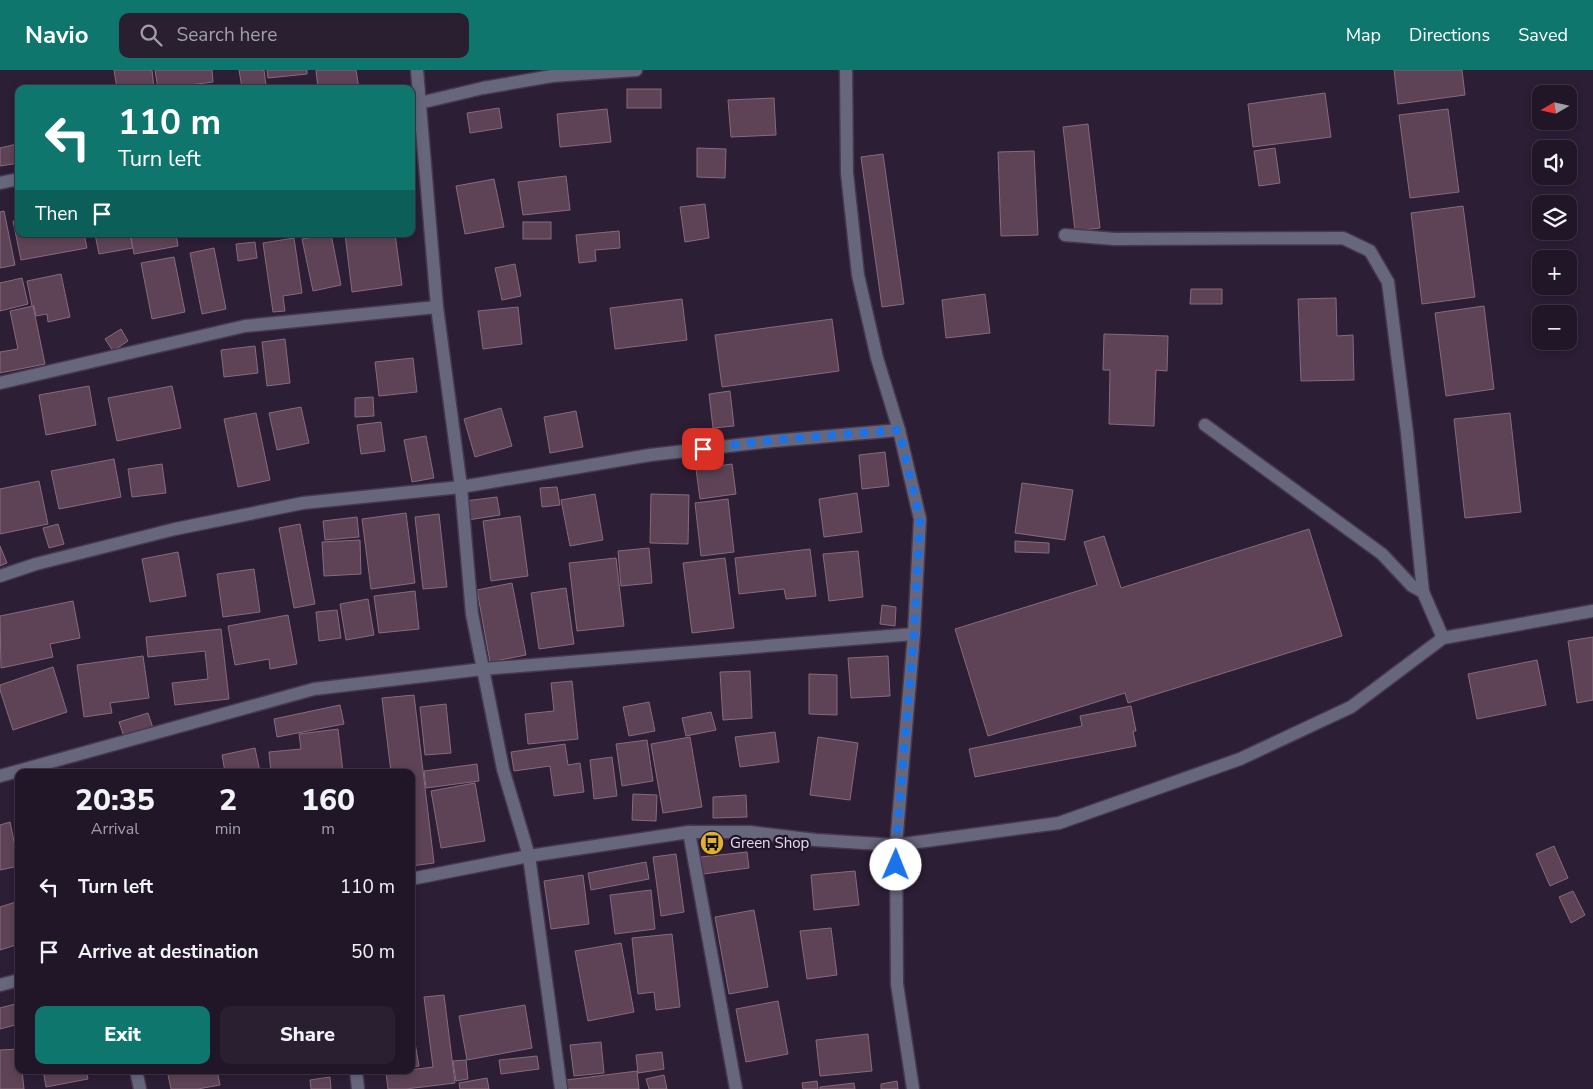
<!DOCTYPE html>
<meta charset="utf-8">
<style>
body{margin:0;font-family:"Nunito Sans",sans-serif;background:#291f30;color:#f1f3f6;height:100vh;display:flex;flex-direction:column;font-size:19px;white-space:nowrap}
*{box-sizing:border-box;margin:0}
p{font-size:16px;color:#a29fa8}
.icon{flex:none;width:28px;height:28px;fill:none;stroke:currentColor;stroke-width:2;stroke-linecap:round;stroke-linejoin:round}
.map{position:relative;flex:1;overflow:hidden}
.drawer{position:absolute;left:15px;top:699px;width:400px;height:305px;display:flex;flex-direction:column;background:#211628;border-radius:10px;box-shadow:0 2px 8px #0003,0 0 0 1px #3e3545}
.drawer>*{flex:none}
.banner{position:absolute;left:15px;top:15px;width:400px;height:152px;border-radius:10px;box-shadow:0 2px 8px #0003,0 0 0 1px #3e3545;background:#0f766e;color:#fff;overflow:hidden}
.needle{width:32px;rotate:261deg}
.fabs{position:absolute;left:1532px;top:15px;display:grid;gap:10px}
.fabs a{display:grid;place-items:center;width:45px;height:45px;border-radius:10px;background:#211628;box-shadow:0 2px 8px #0003,0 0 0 1px #3e3545;font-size:25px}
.pin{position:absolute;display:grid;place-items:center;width:42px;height:42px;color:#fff;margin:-21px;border-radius:10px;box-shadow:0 2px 8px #0006}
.me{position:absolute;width:55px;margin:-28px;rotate:1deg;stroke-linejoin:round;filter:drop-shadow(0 0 4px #0008)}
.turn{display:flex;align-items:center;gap:18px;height:105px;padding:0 20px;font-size:22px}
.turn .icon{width:65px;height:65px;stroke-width:2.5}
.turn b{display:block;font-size:35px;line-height:42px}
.then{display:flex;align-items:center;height:48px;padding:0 20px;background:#0003;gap:10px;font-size:19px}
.eta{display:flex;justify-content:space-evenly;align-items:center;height:85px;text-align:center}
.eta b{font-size:30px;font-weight:800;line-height:35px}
.primary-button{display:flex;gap:10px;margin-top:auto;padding:10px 20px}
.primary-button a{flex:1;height:58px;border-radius:10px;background:#0f766e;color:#fff;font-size:20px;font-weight:800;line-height:58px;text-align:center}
.primary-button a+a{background:#291f30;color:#f1f3f6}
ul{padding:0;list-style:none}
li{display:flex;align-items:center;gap:15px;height:65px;padding:0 20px}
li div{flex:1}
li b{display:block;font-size:19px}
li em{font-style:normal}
header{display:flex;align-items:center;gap:30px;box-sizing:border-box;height:70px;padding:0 25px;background:#0f766e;color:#fff}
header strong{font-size:24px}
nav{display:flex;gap:28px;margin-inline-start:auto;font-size:18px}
.search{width:350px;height:45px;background:#291f30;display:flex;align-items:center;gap:12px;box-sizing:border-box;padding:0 18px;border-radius:10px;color:#a29fa8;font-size:19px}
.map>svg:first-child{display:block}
</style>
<header>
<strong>Navio</strong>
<div class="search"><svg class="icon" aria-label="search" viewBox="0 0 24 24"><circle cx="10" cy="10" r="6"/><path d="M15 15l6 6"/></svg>Search here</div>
<nav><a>Map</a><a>Directions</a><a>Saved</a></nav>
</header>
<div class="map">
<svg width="1593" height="1019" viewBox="0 0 1593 1019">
<rect width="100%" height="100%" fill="#2c1e35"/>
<!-- building -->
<g fill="#5d4355" stroke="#876a7e">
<polygon points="114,0 152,0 154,19 117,19"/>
<polygon points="155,0 212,0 213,12 158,19"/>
<polygon points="239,0 264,0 266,15 242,18"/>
<polygon points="267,0 307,0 307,4 268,8"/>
<polygon points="316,0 356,0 359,19 318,19"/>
<polygon points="1394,0 1462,0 1465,25 1398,34"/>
<rect x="627" y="19" width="34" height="19"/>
<polygon points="1325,23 1331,67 1253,77 1248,34"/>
<polygon points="774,28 776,65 731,67 728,30"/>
<polygon points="499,38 502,58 470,63 467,43"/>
<polygon points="607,39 611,72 560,77 557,44"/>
<polygon points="1448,39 1459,122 1410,128 1399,45"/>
<polygon points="1088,54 1100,158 1075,161 1063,57"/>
<polygon points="17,74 19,93 0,96 0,78"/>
<polygon points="697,78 726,79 725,108 697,107"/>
<polygon points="1275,78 1280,113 1259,116 1254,81"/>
<polygon points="1034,81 1038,165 1001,166 998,82"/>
<polygon points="883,84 904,234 882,237 861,87"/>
<polygon points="566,106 570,140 523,145 518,112"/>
<polygon points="494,109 504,157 465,164 456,116"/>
<polygon points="705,134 709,168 685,172 680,137"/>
<polygon points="1463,136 1475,227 1422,234 1411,143"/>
<polygon points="4,141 15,195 0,198 0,142"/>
<polygon points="19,150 19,164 84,164 87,178 21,190 13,151"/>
<rect x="523" y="152" width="28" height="17"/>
<polygon points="619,161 620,178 595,180 596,191 579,193 576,165"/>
<polygon points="95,164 130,164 133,178 99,184"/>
<polygon points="147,164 176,164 178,176 134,184 131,167"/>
<polygon points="331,164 341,215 313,221 302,169"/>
<polygon points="345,164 395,164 402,215 352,222"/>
<polygon points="294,168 302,223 283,226 285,241 273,242 263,173"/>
<polygon points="255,172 257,188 238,191 236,174"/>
<polygon points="214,178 226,239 202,244 190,183"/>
<polygon points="174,187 185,242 152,249 141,193"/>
<polygon points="515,194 521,226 502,230 495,198"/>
<polygon points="61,204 70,247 48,252 47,244 36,246 34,236 32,236 27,211"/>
<polygon points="22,208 28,234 0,241 0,213"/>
<polygon points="1191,219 1222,219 1222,234 1190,234"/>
<polygon points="985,224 990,263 946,268 942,230"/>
<polygon points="1336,228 1337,266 1353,265 1354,310 1301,311 1298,229"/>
<polygon points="682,229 687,270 615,279 610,238"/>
<polygon points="33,236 45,294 0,303 0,282 18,279 10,241"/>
<polygon points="1484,236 1494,319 1446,326 1435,243"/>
<polygon points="518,237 522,274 483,279 478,241"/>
<polygon points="832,249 839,301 722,317 715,265"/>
<polygon points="121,259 128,271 113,281 105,269"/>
<polygon points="1104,264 1168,266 1167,301 1156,300 1154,356 1109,354 1110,300 1103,300"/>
<polygon points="285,269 290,313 267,316 262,272"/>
<polygon points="255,276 258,303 224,307 221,280"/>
<polygon points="413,288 417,322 379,326 375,292"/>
<polygon points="89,316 96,355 46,365 39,325"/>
<polygon points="172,316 181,358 117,371 108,328"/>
<polygon points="730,321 734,356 713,358 709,324"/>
<polygon points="373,327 374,346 355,347 355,328"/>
<polygon points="301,337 309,373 277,380 269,343"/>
<polygon points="501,338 512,376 475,387 464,349"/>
<polygon points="576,341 583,377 550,383 544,347"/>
<polygon points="256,343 270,410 238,417 224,349"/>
<polygon points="1510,343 1521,442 1465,448 1454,349"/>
<polygon points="381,352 385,381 361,384 357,355"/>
<polygon points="426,366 434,408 412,412 404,370"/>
<polygon points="885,382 889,416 862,419 859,385"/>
<polygon points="114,389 121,427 59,439 51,401"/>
<polygon points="162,394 166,423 132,427 128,399"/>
<polygon points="732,394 736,424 700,429 696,399"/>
<polygon points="39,411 48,454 0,464 0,419"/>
<polygon points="1022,413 1073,420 1065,470 1015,463"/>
<polygon points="557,417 560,435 542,437 540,418"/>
<polygon points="857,423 862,462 824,467 819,429"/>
<polygon points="595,424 603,470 570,476 561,430"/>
<polygon points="651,424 689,425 688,474 650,473"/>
<polygon points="497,427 500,445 468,450 465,431"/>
<polygon points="728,429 734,482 701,486 695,433"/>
<polygon points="406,443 415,513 371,519 362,449"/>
<polygon points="439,444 447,517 423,519 415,447"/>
<polygon points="520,446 528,506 491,511 483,451"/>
<polygon points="357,447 359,467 325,470 323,451"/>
<polygon points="58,454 64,474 49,478 43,458"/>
<polygon points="300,454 315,534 294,538 279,458"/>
<polygon points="1309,459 1342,566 1128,633 1125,623 988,666 955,559 1097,515 1084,472 1104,466 1121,518"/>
<polygon points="360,470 361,504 324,506 322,472"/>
<polygon points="1015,471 1049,473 1049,483 1015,482"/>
<polygon points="0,476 7,493 0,496"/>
<polygon points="649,478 652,513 621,516 618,481"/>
<polygon points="810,479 816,526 786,529 784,519 739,524 735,488"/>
<polygon points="858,481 863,527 829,531 823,484"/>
<polygon points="178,482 186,526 150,532 142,489"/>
<polygon points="616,488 624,556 577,561 569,493"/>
<polygon points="725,488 734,558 692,563 683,493"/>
<polygon points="254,499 260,542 223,547 217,504"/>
<polygon points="512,513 526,585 490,592 477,520"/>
<polygon points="566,518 574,574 539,579 531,523"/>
<polygon points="415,521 419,559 379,563 374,526"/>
<polygon points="368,529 374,565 346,570 340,534"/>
<polygon points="73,531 80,568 50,574 53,587 1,598 0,546"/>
<polygon points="882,535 896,537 895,556 880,554"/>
<polygon points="337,540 341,568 319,571 316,542"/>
<polygon points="288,545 297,594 270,599 269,589 235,595 228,556"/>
<polygon points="221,559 229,629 175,635 172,613 208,609 205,581 148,587 146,567"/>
<polygon points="1593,567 1593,630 1577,633 1568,571"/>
<polygon points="143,586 149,628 110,633 112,643 84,647 77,595"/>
<polygon points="888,586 890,626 851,628 848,588"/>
<polygon points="1537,590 1546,635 1477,649 1468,604"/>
<polygon points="53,597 67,642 13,660 0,620 0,615"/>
<polygon points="750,601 752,648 723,650 720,602"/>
<polygon points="809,604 837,605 837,645 809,644"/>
<polygon points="572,611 578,669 528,674 525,644 554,641 551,613"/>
<polygon points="414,625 434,793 411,796 411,702 391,702 382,628"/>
<polygon points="649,632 655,661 629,666 623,637"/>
<polygon points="446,634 451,683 425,685 420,637"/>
<polygon points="340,635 344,654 277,667 274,649"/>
<polygon points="1131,636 1136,661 1133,661 1136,676 975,707 969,679 1082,656 1080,646"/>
<polygon points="711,642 716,660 686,666 682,648"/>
<polygon points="148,643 153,658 124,667 119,652"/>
<polygon points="338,659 343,702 271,702 269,682 301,679 299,664"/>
<polygon points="775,662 779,692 740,697 735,667"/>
<polygon points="690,667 702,737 663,743 651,674"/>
<polygon points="818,667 858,673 850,730 810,725"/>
<polygon points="647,670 653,711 622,716 616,674"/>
<polygon points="565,674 568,695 580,693 584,722 554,726 550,696 514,701 511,682"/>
<polygon points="255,678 260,702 225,702 222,685"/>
<polygon points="612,687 617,726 594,729 590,690"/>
<polygon points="477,694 479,711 426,718 424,701"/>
<polygon points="475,713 485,771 441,778 431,721"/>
<polygon points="633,724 657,725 656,751 632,750"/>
<polygon points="746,725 747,747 713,748 713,727"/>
<polygon points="10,752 19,796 0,800 0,755"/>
<polygon points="1554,776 1568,808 1550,816 1536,784"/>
<polygon points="747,782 749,798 703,804 701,787"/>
<polygon points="676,784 684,842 661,846 653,787"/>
<polygon points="646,792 649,809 591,820 588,803"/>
<polygon points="855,801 859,835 814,840 811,805"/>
<polygon points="583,805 589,854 551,859 544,811"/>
<polygon points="651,820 655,859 615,864 610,825"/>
<polygon points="1573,821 1585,845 1571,853 1559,827"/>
<polygon points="19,831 19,874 0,880 0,837"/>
<polygon points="754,840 768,917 729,924 715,847"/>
<polygon points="831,858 837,905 807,909 800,861"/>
<polygon points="672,864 680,937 656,940 654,922 638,924 632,868"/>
<polygon points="621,873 634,942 588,951 575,881"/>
<polygon points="444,925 455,1013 406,1019 388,1019 386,1003 433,997 424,927"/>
<polygon points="778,931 788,984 746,992 736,939"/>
<polygon points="19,933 19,954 0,959 0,938"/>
<polygon points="525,935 532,978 467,990 459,946"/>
<polygon points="411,950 419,996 411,997"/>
<polygon points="868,964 872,1001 820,1006 816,970"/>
<polygon points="601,972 604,1003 574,1006 570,975"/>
<polygon points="19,979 19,1000 22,1000 24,1019 0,1019 0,980"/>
<polygon points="662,982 664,999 638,1003 636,985"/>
<polygon points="537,986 539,999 501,1004 499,990"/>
<polygon points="466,990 468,1009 456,1011 453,991"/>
<polygon points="43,1000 86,1000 88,1009 46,1017"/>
<polygon points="167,1000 217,1000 220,1015 198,1019 171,1019"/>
<polygon points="637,1001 639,1019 567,1019 566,1010"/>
<polygon points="664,1005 667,1019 649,1019 646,1009"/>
<polygon points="330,1007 331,1019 311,1019 310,1010"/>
<polygon points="487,1008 489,1019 460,1019 459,1013"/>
<polygon points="817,1011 818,1019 803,1019 802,1013"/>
<polygon points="897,1011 898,1019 881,1019 881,1014"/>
<polygon points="854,1013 855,1019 820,1019 820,1017"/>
</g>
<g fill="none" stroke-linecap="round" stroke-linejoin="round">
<!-- minor casing -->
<g stroke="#46394f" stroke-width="15">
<g id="minor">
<polyline points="417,0 437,237 461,417 472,544 503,699 529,786 561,1019"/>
<polyline points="846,0 847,103 858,205 877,288 899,360 920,449 914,564 896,775 897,914 913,1019"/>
<polyline points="411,35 483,18 552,6 636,0"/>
<polyline points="0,113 19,109"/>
<polyline points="1065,165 1115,169 1343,168 1370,181 1388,212 1407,363 1423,522"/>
<polyline points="0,313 245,256 437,237"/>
<polyline points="1205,355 1382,484 1412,516 1423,522 1443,568"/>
<polyline points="0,506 36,494 175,459 303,433 461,417 650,385 773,371 899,360"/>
<polyline points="0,706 314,619 483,599 914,564"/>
<polyline points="689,762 736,1019"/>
<polyline points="411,809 529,786 689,762 750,762 816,770 896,775 1059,753 1240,689 1351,637 1443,568 1593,541"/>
<polyline points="0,915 19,910"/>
<polyline points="136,1000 140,1019"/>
<polyline points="356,1000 358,1019"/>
</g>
</g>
<!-- minor -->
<use href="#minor" stroke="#66667d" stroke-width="12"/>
</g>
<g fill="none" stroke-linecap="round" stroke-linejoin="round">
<!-- route -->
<polyline stroke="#1a73e8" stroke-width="9" stroke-dasharray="0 16.2" points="703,379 773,370 899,360 920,449 914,564 896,775 896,795"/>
</g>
<!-- icons -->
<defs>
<g id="bus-disc" transform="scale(1.25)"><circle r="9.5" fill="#e1af34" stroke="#22142b"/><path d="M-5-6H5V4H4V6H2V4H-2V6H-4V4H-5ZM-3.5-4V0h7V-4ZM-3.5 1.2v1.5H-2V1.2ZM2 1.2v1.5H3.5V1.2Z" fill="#111"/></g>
</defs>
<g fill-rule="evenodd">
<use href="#bus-disc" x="712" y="773"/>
</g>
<g text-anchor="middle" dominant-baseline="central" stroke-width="4.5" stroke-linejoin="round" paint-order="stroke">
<!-- poi labels -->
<g font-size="15" fill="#e7deed" stroke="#22142b" text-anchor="start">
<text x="730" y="773">Green Shop</text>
</g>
</g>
</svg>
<div class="fabs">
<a><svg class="needle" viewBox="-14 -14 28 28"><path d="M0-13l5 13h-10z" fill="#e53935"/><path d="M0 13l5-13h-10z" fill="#a29fa8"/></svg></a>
<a><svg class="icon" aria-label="sound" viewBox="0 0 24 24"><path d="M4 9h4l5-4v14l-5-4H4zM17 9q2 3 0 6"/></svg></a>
<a><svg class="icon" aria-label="layers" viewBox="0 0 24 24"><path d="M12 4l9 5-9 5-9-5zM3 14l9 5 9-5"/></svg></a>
<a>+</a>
<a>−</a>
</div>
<div class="pin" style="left:703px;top:379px;background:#d93025"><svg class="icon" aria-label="arrive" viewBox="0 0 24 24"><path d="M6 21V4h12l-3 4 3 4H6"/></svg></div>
<svg class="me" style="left:896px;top:795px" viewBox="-20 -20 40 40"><circle r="19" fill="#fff"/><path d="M0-13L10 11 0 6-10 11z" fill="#1a73e8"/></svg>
<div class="banner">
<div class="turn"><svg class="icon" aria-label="left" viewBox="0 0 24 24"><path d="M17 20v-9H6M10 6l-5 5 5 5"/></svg><div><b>110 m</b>Turn left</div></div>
<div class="then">Then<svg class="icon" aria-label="arrive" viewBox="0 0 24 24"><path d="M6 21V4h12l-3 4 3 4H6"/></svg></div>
</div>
<section class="drawer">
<div class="eta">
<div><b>20:35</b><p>Arrival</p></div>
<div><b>2</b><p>min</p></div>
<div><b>160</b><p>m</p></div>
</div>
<ul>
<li><svg class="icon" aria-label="left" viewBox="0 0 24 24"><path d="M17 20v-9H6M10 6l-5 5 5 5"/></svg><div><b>Turn left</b></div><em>110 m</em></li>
<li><svg class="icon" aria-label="arrive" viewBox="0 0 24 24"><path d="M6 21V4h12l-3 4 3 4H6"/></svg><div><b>Arrive at destination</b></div><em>50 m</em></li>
</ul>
<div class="primary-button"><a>Exit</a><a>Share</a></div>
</section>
</div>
